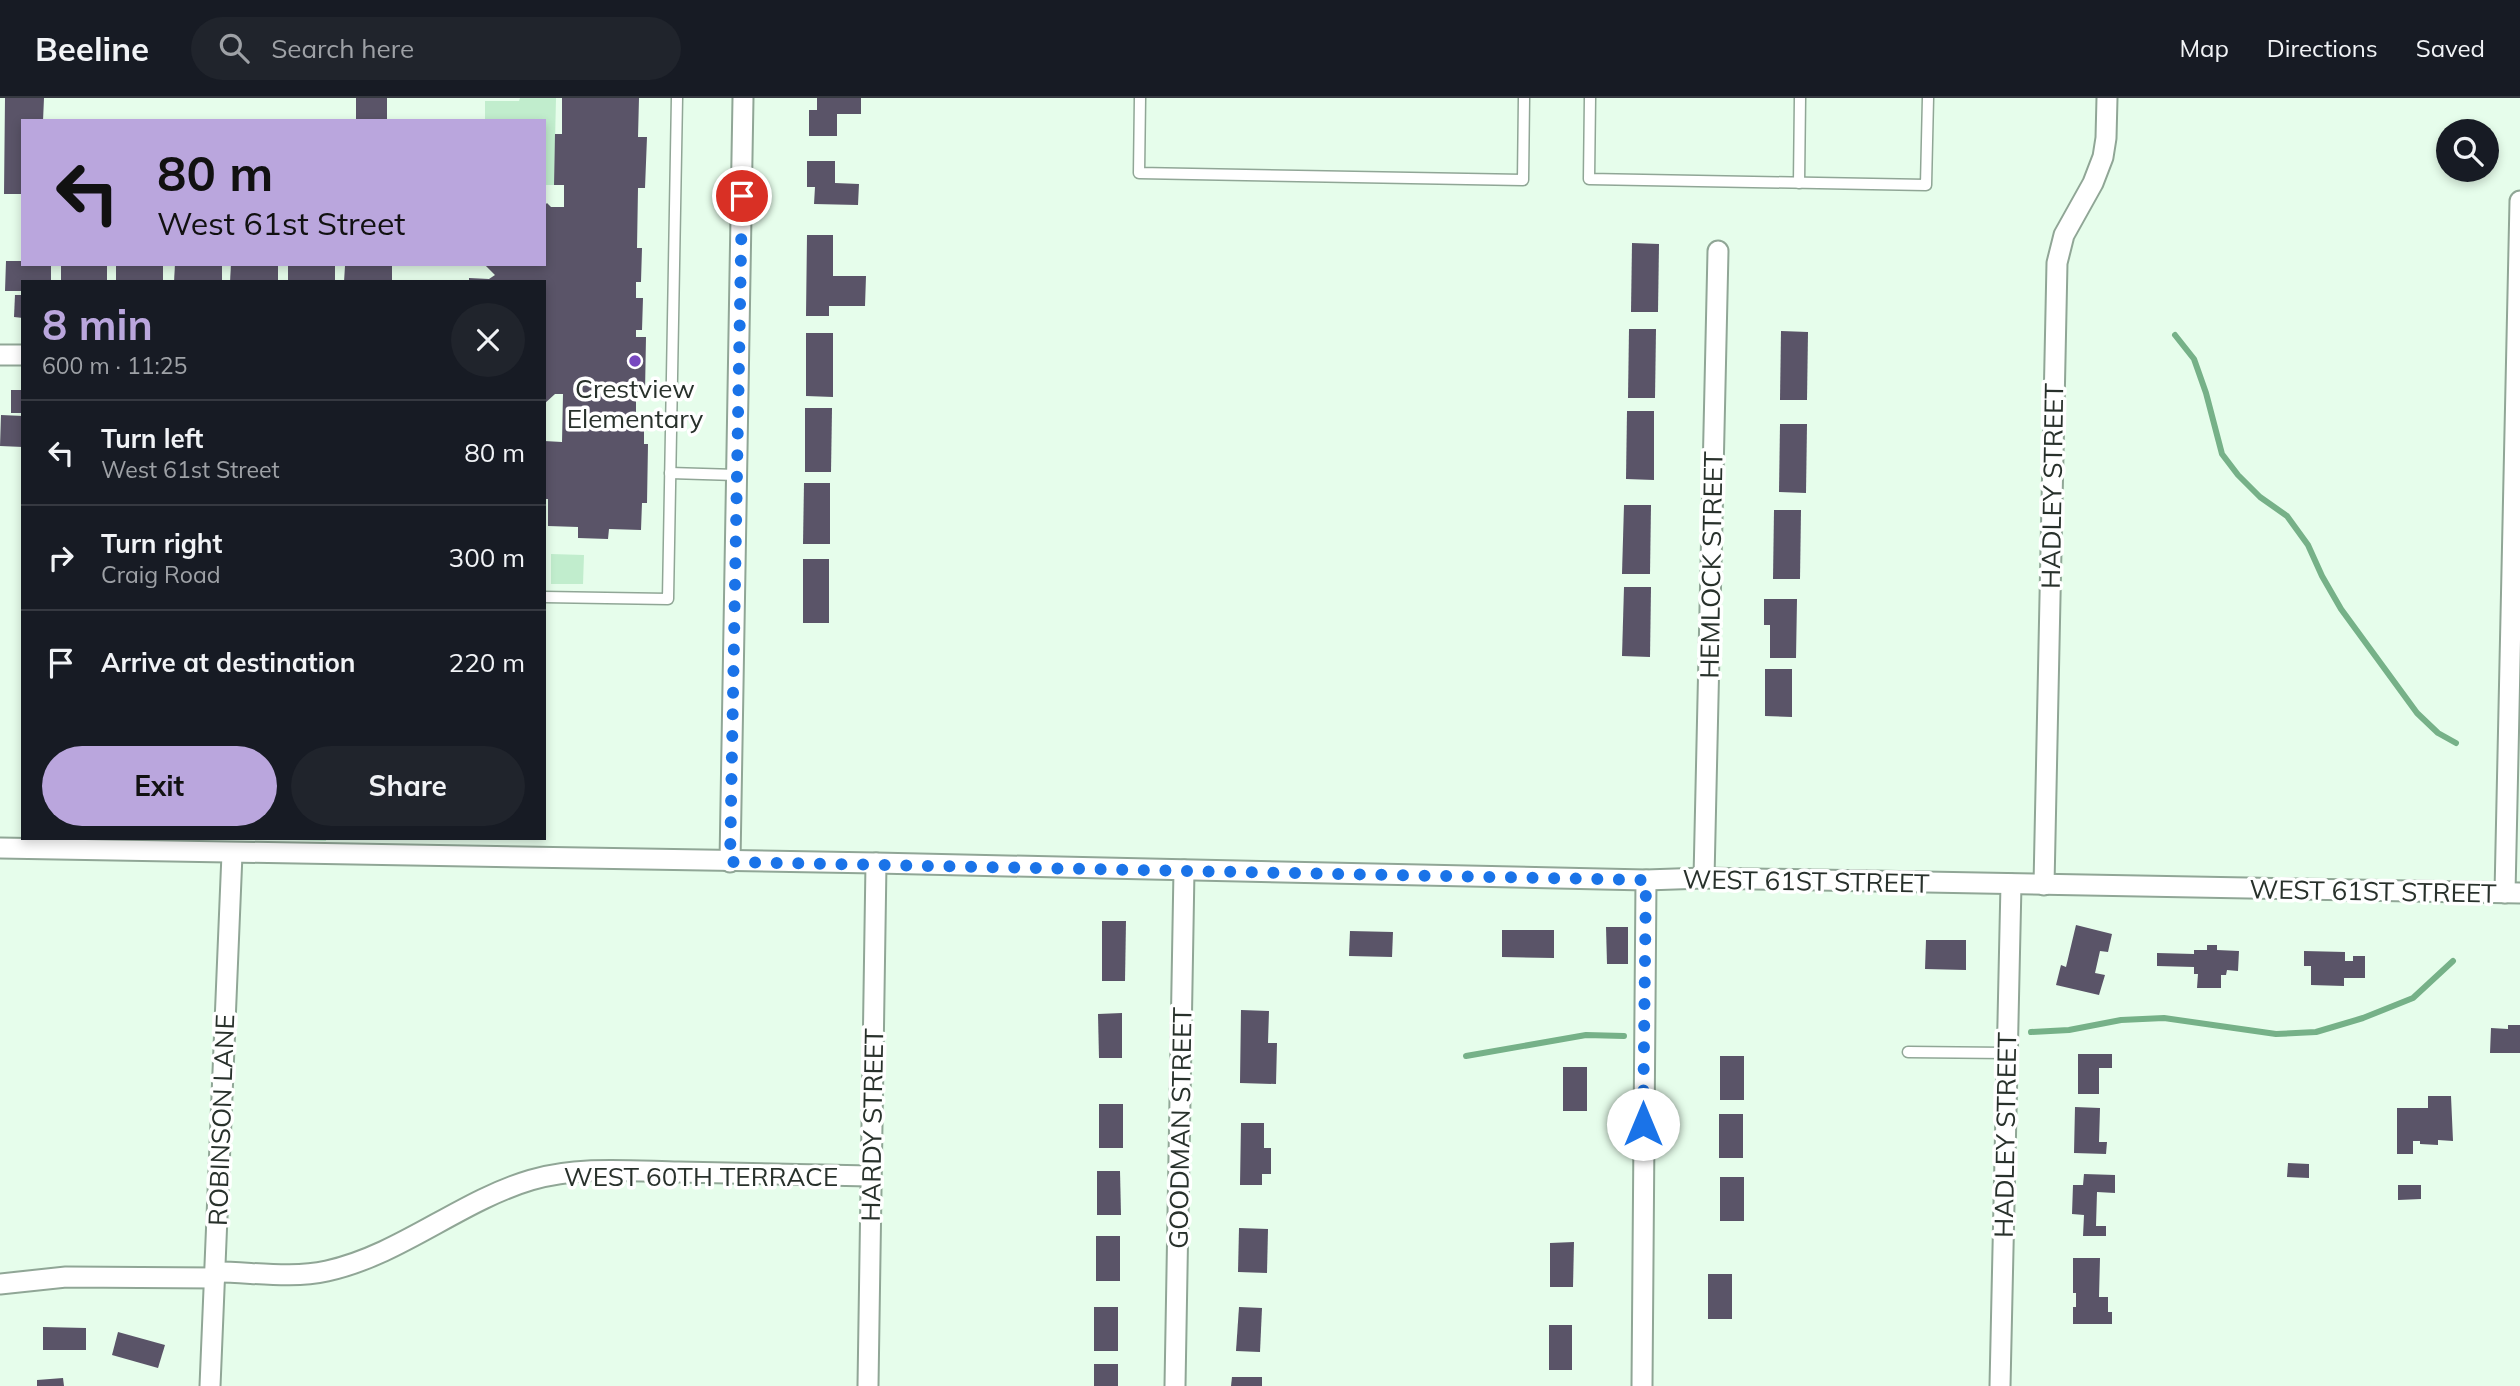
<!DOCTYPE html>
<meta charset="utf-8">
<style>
body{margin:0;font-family:Mulish,sans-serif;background:#20242c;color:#f1f3f6;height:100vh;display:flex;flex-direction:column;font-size:26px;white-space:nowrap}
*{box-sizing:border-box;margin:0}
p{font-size:23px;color:#9ea1a6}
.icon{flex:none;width:38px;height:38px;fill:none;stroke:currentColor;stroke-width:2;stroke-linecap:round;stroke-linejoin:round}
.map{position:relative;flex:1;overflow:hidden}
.side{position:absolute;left:21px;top:182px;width:525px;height:560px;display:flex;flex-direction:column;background:#171b24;border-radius:0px;box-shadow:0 4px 10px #0003}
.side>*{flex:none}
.hud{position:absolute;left:21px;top:21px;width:525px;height:147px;border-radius:0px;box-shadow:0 4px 10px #0003;background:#baa6dd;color:#111;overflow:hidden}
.controls{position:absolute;left:2436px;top:21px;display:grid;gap:14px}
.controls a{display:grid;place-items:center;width:63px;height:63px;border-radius:50%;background:#171b24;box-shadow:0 4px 10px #0003;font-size:35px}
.pin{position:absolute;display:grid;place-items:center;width:60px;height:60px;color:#fff;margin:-30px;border:4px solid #fff;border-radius:50%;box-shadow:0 2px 7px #0007}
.me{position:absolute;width:77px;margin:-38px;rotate:0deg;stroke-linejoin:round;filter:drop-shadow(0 0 5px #0008)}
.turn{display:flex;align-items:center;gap:24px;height:147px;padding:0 21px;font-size:32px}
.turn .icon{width:91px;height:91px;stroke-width:2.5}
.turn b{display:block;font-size:49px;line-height:60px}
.round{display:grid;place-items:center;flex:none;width:74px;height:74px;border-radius:37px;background:#20242c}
.overview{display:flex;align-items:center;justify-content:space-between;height:119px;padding:0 21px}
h1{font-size:42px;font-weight:700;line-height:52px;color:#baa6dd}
.cta{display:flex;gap:14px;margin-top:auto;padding:14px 21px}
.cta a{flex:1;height:80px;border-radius:42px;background:#baa6dd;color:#111;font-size:28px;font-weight:700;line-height:80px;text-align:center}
.cta a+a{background:#20242c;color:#f1f3f6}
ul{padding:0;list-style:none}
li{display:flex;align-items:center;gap:21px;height:105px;padding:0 21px;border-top:2px solid #363941}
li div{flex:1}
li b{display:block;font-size:26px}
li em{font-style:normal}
header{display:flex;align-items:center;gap:42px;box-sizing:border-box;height:98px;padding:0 35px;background:#171b24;border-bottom:2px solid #363941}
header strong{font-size:33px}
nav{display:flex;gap:38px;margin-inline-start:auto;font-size:24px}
.search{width:490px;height:63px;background:#20242c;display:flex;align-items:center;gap:18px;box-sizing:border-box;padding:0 24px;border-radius:38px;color:#9ea1a6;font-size:26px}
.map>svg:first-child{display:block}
</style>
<header>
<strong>Beeline</strong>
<div class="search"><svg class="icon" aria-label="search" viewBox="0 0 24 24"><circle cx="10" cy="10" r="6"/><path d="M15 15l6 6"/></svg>Search here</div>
<nav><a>Map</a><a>Directions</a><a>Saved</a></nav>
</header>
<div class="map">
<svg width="2520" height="1288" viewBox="0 0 2520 1288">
<rect width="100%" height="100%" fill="#e6fdeb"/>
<!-- green -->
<g fill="#c1edcd">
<polygon points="520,0 556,0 554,87 544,87 544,23 485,23 485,3 519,3"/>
<polygon points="551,456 584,457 583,486 551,486"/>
<polygon points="229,740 326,740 326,743"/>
</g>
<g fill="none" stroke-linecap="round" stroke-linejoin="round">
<!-- stream -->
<g stroke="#76b188" stroke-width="6">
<polyline points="2175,237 2194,261 2206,295 2222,356 2238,377 2260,399 2287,418 2308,447 2322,478 2341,511 2417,615 2438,635 2456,645"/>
<polyline points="2031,934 2069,932 2121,922 2164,920 2276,936 2316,934 2363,920 2413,900 2453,863"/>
<polyline points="1466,958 1586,937 1624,938"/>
</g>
</g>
<!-- building -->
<g fill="#5a5468">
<polygon points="5,0 44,0 43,23 23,23 23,96 4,96"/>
<rect x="356" y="0" width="31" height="23"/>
<polygon points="562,0 639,0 638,39 647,39 645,90 638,90 637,150 642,150 641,184 636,184 636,200 643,200 642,232 636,232 636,239 646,239 645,294 636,294 636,319 644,319 644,346 648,346 647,405 642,405 641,432 609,431 608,441 578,440 578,429 548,428 548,401 544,401 544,343 562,344 563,296 555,296 544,306 544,184 469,184 469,180 489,181 495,177 484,166 544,166 544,108 547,105 551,109 564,109 564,87 554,87 555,36 562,36"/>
<polygon points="817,0 861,0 861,16 837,16 837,38 809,38 809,12 817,12"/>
<polygon points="807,63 835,63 835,85 859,86 858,107 814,106 815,89 807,89"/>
<polygon points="807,137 833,137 833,178 866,178 865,208 829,208 829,218 806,218"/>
<polygon points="1632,145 1659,146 1658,214 1631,214"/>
<polygon points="6,163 23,163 23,166 51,166 51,184 23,184 23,193 5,193"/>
<rect x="61" y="166" width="46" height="18"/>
<rect x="116" y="166" width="47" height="18"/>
<polygon points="175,166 222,166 222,184 174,184"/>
<polygon points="231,166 278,166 278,184 230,184"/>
<polygon points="288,166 335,167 335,184 288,184"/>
<polygon points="345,168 392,168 392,184 344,184"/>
<polygon points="15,197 23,197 23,220 14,219"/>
<polygon points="1629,231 1656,231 1655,300 1628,300"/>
<polygon points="1781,233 1808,234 1807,302 1780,302"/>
<polygon points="806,235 833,235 833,299 806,298"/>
<rect x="11" y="292" width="12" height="23"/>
<polygon points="805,310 832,310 831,374 805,374"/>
<polygon points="1627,313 1654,313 1654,382 1626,381"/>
<polygon points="1,317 23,318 23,349 0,348"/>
<polygon points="1780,326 1807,326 1806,395 1779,394"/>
<polygon points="804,385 830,385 830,446 803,446"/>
<polygon points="1624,407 1651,407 1650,476 1622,476"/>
<polygon points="1774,412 1801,412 1800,481 1773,481"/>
<rect x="803" y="461" width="26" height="64"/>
<polygon points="1624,489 1651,489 1650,559 1622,558"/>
<polygon points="1764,501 1797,501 1796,560 1770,560 1770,527 1764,527"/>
<polygon points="1765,571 1792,571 1792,619 1765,618"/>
<polygon points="1102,823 1126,823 1125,883 1102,883"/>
<polygon points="2076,827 2112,836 2108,854 2100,853 2095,875 2105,877 2099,897 2056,887 2061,867 2066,869"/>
<polygon points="1606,829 1628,829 1628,866 1607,866"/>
<polygon points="1502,832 1554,832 1554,860 1502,859"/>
<polygon points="1350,833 1393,834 1392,859 1349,858"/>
<polygon points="1926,842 1966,842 1966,872 1925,871"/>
<polygon points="2207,847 2217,847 2217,852 2239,853 2238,873 2227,872 2226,877 2221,877 2221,890 2197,890 2198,876 2194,876 2194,869 2157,868 2157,855 2194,856 2194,852 2207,852"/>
<polygon points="2304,853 2345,854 2345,863 2353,863 2353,858 2365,858 2365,880 2344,880 2344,888 2311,887 2311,868 2304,868"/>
<polygon points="1241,912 1269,913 1268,945 1277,945 1276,986 1240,985"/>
<polygon points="1122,915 1122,960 1099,960 1098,916"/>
<polygon points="2508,927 2520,927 2520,955 2490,955 2491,930 2508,931"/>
<polygon points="2078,956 2112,956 2112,970 2099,970 2099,996 2078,996"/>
<rect x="1720" y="958" width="24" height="44"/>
<rect x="1563" y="969" width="24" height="44"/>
<polygon points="2428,998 2451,998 2453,1043 2438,1042 2438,1047 2420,1046 2420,1043 2413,1043 2413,1056 2397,1056 2397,1010 2428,1010"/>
<rect x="1099" y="1006" width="24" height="44"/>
<polygon points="2075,1009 2100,1010 2099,1044 2107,1044 2106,1056 2074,1055"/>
<rect x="1719" y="1016" width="24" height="44"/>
<polygon points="1241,1025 1264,1025 1264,1050 1271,1050 1271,1076 1262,1076 1262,1087 1240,1087"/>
<polygon points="2288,1065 2309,1066 2309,1080 2287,1079"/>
<polygon points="1097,1073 1120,1073 1121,1117 1097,1117"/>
<polygon points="2084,1076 2115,1077 2115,1095 2097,1094 2096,1128 2106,1128 2106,1138 2083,1138 2084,1117 2072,1116 2073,1087 2083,1087"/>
<rect x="1720" y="1079" width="24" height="44"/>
<polygon points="2398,1087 2421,1087 2421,1101 2398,1102"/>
<polygon points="1239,1130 1268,1131 1267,1175 1238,1174"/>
<rect x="1096" y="1138" width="24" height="45"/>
<polygon points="1574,1144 1573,1189 1550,1189 1550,1145"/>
<polygon points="2073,1160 2100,1160 2099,1199 2108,1199 2108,1214 2112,1214 2112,1226 2073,1226 2073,1209 2076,1209 2076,1195 2073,1195"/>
<rect x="1708" y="1176" width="24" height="45"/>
<rect x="1094" y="1209" width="24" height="44"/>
<polygon points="1239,1209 1262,1210 1260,1254 1236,1253"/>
<rect x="1549" y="1227" width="23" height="45"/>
<polygon points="43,1229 86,1230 86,1252 43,1252"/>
<polygon points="118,1234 165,1247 158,1270 112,1257"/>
<rect x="1094" y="1266" width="24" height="22"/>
<polygon points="1232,1279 1262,1279 1262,1288 1231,1288"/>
<polygon points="63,1280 64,1288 37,1288 37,1282"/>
</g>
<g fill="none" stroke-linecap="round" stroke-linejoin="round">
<!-- service casing -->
<g stroke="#90a696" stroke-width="13">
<g id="service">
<polyline points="1140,0 1139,75 1523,82 1524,0"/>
<polyline points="1590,0 1589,81 1926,87 1928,0"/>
<polyline points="1799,85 1800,0"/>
<polyline points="670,375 736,377"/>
<polyline points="544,499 668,501 677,0"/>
<polyline points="1908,954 2007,955"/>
</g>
</g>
<!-- minor casing -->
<g stroke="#90a696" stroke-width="23">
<g id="minor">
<polyline points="0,257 23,257"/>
<polyline points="0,750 876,765 1646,782 1704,780 2520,795"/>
<polyline points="730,764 743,0"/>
<polyline points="1704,780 1718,153"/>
<polyline points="2044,787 2057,165 2064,137 2093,85 2103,59 2106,40 2107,0"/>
<polyline points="2505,795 2520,103"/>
<path d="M216,1174C252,1174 291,1181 327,1173C400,1157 460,1103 531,1082C578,1068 630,1073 679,1074C743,1075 806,1077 870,1078"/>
<polyline points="0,1186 66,1179 215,1180"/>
<polyline points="210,1288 232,756"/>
<polyline points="868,1288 876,765"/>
<polyline points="1175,1288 1184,772"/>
<polyline points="1642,1288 1646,782"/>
<polyline points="2000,1288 2011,786"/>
</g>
</g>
<!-- service -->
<use href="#service" stroke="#fff" stroke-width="10"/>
<!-- minor -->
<use href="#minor" stroke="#fff" stroke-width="19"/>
</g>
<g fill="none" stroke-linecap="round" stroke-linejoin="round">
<!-- route -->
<polyline stroke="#1a73e8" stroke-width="12" stroke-dasharray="0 21.6" points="742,98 730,764 1646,782 1643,1026"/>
</g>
<!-- markers -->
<circle fill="#7747bf" stroke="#fff" stroke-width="2.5" cx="635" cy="263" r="7"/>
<g text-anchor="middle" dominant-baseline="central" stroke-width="7" stroke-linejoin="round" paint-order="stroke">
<!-- poi labels -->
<g font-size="26" fill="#28312b" stroke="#fff">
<text x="635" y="290">Crestview<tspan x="635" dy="30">Elementary</tspan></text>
</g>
<!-- street labels -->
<g font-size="26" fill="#28312b" stroke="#fff">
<text transform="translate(2052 388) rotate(-89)">HADLEY STREET</text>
<text transform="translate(1711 467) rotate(-89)">HEMLOCK STREET</text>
<text transform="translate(1806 783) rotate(1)">WEST 61ST STREET</text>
<text transform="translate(2373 793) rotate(1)">WEST 61ST STREET</text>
<text transform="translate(221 1022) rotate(-88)">ROBINSON LANE</text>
<text transform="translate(872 1027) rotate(-89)">HARDY STREET</text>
<text transform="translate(1180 1030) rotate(-89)">GOODMAN STREET</text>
<text transform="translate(2005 1037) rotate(-89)">HADLEY STREET</text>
<text x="701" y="1078">WEST 60TH TERRACE</text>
</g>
</g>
</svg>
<div class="controls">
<a><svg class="icon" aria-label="search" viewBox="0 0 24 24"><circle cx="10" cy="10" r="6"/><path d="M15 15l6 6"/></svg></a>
</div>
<div class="pin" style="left:742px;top:98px;background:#d93025"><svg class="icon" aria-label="arrive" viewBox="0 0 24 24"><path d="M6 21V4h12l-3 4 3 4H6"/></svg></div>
<svg class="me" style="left:1643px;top:1026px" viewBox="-20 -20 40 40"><circle r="19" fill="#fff"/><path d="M0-13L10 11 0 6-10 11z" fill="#1a73e8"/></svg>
<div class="hud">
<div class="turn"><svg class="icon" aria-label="left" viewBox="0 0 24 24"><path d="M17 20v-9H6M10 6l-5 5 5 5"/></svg><div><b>80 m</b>West 61st Street</div></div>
</div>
<section class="side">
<div class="overview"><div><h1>8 min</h1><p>600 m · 11:25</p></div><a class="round"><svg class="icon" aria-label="close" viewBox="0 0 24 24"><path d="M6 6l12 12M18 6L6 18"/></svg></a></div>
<ul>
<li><svg class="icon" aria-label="left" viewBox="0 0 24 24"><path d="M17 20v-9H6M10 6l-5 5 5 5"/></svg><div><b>Turn left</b><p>West 61st Street</p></div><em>80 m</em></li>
<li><svg class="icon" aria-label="right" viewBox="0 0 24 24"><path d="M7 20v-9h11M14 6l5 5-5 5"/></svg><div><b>Turn right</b><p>Craig Road</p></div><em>300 m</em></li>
<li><svg class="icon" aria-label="arrive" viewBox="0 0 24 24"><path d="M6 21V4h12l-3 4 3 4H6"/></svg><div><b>Arrive at destination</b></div><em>220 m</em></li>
</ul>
<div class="cta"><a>Exit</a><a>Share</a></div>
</section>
</div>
